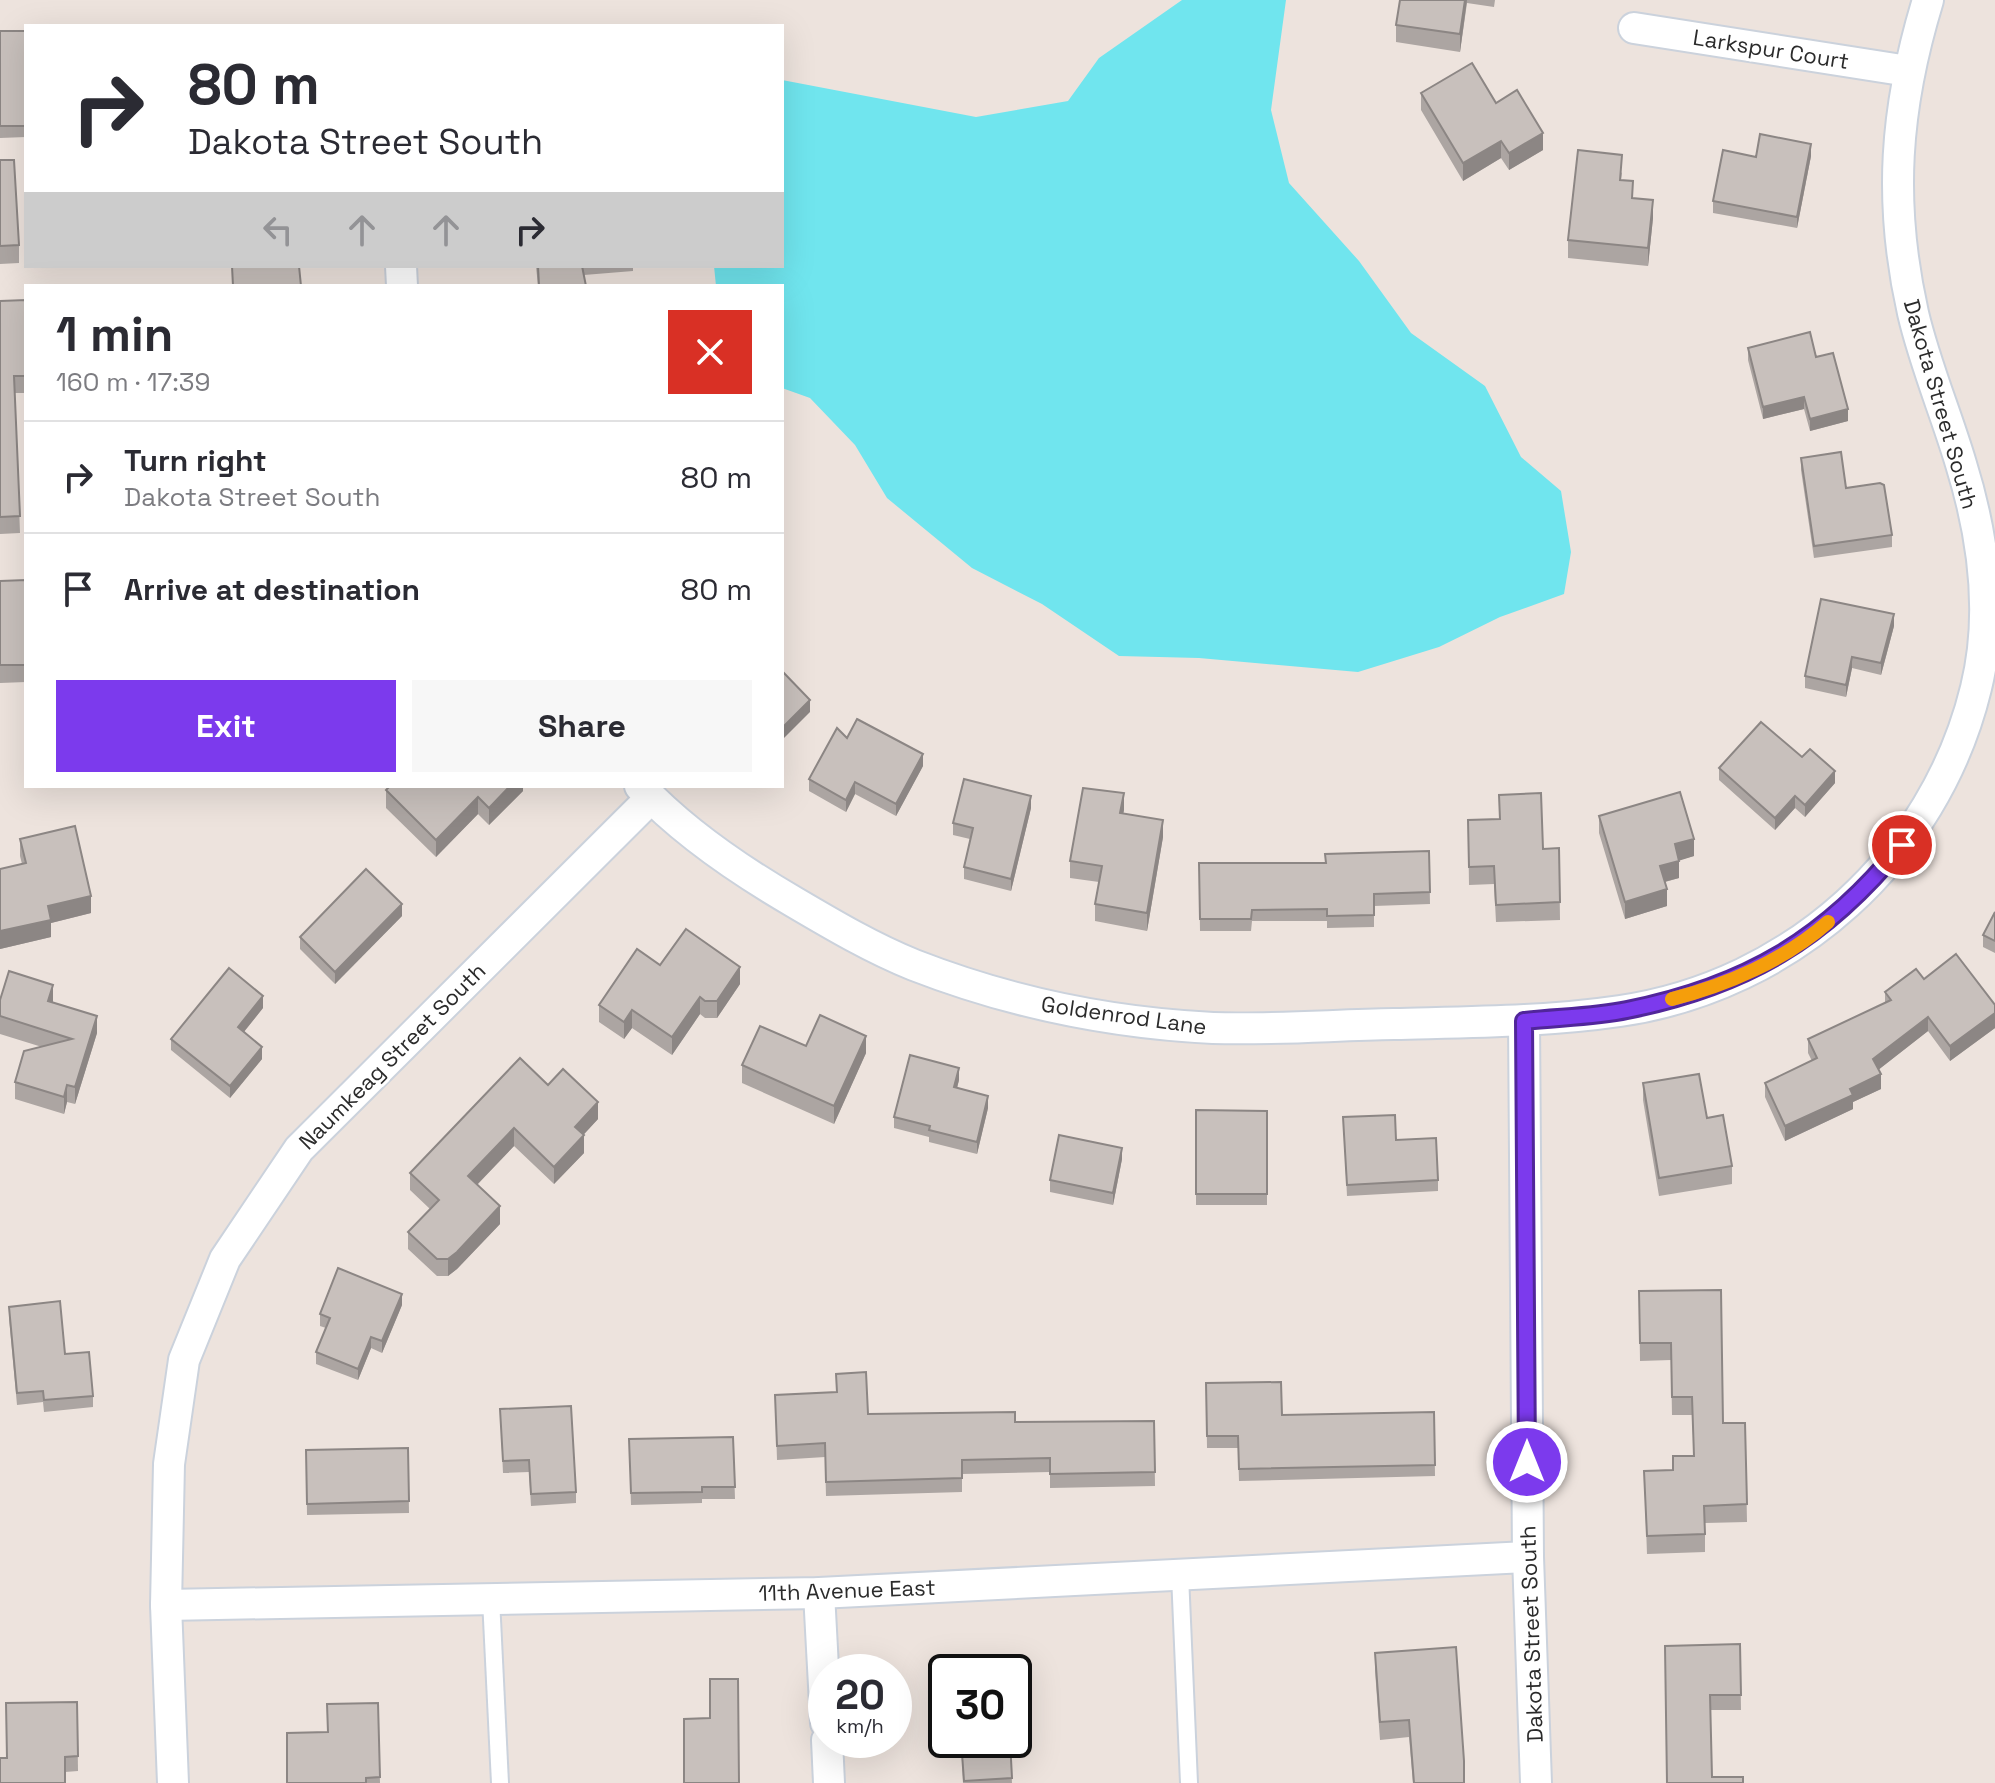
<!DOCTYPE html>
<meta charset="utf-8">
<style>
body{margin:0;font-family:"Space Grotesk",sans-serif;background:#f7f7f7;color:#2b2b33;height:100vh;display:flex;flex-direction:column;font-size:30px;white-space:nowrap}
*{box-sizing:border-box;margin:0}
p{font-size:26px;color:#7c7c81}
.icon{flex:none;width:44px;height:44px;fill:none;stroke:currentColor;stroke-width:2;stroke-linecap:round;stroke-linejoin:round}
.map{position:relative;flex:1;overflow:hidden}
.panel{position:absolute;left:24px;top:284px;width:760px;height:504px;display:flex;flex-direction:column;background:#fff;border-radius:0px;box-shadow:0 8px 32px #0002}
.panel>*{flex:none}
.top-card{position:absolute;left:24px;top:24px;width:760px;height:244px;border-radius:0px;box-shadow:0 8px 32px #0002;background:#fff;color:#2b2b33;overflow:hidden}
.speed{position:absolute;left:808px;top:1654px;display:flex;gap:16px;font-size:40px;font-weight:700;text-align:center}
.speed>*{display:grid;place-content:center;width:104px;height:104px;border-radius:50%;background:#fff;box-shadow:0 8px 32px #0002;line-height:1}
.speed small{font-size:20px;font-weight:400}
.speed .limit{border:4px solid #111;border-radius:12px;background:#fff;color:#111}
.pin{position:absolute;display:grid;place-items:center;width:68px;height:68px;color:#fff;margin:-34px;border:4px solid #fff;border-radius:50%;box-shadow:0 2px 8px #0007}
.me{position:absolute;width:88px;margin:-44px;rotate:0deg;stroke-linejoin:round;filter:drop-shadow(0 0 6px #0008)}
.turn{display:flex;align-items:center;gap:28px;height:168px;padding:0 32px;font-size:36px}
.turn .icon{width:104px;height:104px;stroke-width:2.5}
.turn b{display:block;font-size:56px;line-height:68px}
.lanes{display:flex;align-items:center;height:76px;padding:0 32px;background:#0003;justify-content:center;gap:40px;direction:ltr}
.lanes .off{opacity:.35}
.round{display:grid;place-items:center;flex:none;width:84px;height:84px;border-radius:0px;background:#f7f7f7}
.head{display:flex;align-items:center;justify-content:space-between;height:136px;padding:0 32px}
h1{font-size:48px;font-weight:600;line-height:60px}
.action{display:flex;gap:16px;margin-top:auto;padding:16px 32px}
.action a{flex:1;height:92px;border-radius:0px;background:#7c3aed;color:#fff;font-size:32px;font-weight:600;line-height:92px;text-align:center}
.action a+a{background:#f7f7f7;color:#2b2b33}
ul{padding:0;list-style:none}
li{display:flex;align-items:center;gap:24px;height:112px;padding:0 32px;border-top:2px solid #e1e1e2}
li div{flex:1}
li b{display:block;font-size:30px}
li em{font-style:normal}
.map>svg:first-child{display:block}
</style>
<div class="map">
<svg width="1995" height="1783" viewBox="0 0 1995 1783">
<rect width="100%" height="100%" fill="#ede3dd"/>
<!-- water -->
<polygon fill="#70e5ee" points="1182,0 1286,0 1271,110 1289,183 1359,261 1411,333 1485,386 1521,457 1561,491 1571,552 1564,594 1500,617 1439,647 1358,672 1199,658 1119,656 1042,604 972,568 887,498 855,445 810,398 782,388 782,286 716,286 714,266 782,266 782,80 976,117 1068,101 1099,58"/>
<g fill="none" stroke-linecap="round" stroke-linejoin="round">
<!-- service casing -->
<g stroke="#cbd2dc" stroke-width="20">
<g id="service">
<polyline points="1180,1575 1189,1783"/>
<polyline points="491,1599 500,1783"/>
</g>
</g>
<!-- minor casing -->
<g stroke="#cbd2dc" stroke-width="34">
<g id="minor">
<polyline points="1634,28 1908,71"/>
<polyline points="401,266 402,286"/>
<path d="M640,786C683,832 739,870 794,902C833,925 872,948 914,965C1009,1002 1111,1023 1213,1028C1273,1030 1334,1025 1394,1024C1470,1022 1545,1022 1620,1011C1792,986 1935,857 1976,688C1994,615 1983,535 1961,464C1946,413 1925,365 1913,313C1888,202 1895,108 1928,0"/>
<polyline points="1524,1021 1528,1557 1536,1783"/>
<polyline points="819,1593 826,1723"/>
<polyline points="166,1605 819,1593 1528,1557"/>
<polyline points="827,1740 829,1783"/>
<polyline points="173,1783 166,1605 169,1464 184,1360 225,1259 299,1149 651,798"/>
</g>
</g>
<!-- service -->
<use href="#service" stroke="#fff" stroke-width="16"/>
<!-- minor -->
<use href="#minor" stroke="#fff" stroke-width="30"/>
</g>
<!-- wall -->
<g fill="#aca5a2">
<polygon points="1400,0 1495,0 1494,7 1467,3 1460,52 1396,42 1396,25"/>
<polygon points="0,31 26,31 26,137 0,138"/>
<polygon points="1421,93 1496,103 1543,150 1509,170 1501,158 1463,181 1421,110"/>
<polygon points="1811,156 1797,228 1713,213 1713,201 1756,157"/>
<polygon points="0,160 19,245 19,263 0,264"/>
<polygon points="1622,172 1621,180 1633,198 1653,218 1648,266 1568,258 1568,240"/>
<polygon points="536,266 633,266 633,271 584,275 586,286 538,286"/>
<polygon points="26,300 26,393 15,393 20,533 0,534 0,301"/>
<polygon points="1748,348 1848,421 1810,431 1804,409 1763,419 1748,360"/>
<polygon points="1801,458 1846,488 1892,535 1892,547 1814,558 1801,470"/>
<polygon points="26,580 26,682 0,683 0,581"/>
<polygon points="1894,626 1881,675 1852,668 1846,697 1805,688 1805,676"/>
<polygon points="847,738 923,766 896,816 855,794 846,812 809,791 809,779"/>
<polygon points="1719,768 1835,783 1805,817 1795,808 1775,830 1719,780"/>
<polygon points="523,786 523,791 489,825 478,814 436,857 386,808 386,790"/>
<polygon points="1031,808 1011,891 964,879 964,867 970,839 953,835 953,823"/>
<polygon points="1124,810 1123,813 1163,837 1147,931 1095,921 1095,904 1099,882 1070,878 1070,861"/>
<polygon points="1599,816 1694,856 1679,860 1679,878 1665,882 1667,906 1625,919 1599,833"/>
<polygon points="1468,820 1543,849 1559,848 1560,920 1496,922 1494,884 1469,885"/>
<polygon points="20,839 91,913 51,923 51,937 0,949 0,869 22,864 20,856"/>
<polygon points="1429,851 1430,904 1374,906 1374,927 1327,928 1327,921 1252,921 1251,931 1200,931 1199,863 1326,863"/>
<polygon points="1995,912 1995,953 1983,947 1983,935"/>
<polygon points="402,916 335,984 300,949 300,937"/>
<polygon points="660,965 740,984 717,1018 705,1018 700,1014 672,1055 632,1028 624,1039 599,1022 599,1005"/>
<polygon points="1924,979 1995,1005 1995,1028 1950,1061 1928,1031 1878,1070 1881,1089 1853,1102 1853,1109 1785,1141 1765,1097 1765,1083 1812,1061 1808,1053 1808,1039 1885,1003 1885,992"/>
<polygon points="0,1000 53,1002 97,1033 75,1104 67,1102 64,1114 15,1099 15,1082 42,1047 0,1034"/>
<polygon points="263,1008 244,1032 262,1059 230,1098 171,1050 171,1039"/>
<polygon points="806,1046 866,1053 834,1124 742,1083 742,1065"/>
<polygon points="959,1080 957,1088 988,1108 977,1154 929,1142 929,1137 894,1128 894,1117"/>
<polygon points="1643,1083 1707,1118 1732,1166 1732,1184 1659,1196 1643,1100"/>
<polygon points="548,1085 598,1119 583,1135 584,1153 554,1184 514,1146 477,1185 500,1224 457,1269 448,1276 437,1276 408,1249 408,1232 430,1209 410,1190 410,1173"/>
<polygon points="1196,1110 1267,1111 1267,1205 1196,1205"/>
<polygon points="1343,1117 1396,1140 1438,1180 1438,1191 1347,1196"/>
<polygon points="1122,1159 1113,1205 1050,1192 1050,1180"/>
<polygon points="1639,1291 1723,1423 1745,1423 1747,1522 1705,1523 1705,1552 1647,1554 1644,1471 1673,1470 1694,1456 1692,1415 1672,1415 1671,1360 1640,1361"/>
<polygon points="402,1305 382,1353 371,1348 358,1380 316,1364 316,1352 326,1328 320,1326 320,1314"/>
<polygon points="9,1307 65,1354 93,1396 93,1407 44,1412 43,1402 17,1405 9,1318"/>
<polygon points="1206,1383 1282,1415 1434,1412 1435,1476 1239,1481 1238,1448 1207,1448"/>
<polygon points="775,1395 868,1414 1015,1422 1154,1421 1155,1486 1050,1488 1050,1472 962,1474 962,1492 826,1496 825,1457 777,1460"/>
<polygon points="500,1409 576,1492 576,1503 531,1506 529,1472 503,1473"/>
<polygon points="733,1437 735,1499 702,1499 702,1503 631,1505 629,1439"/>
<polygon points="408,1448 409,1513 307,1515 306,1450"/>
<polygon points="1740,1644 1741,1710 1710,1710 1712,1777 1667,1783 1665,1646"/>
<polygon points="1375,1653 1464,1783 1413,1783 1409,1737 1380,1740 1375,1670"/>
<polygon points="77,1702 78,1771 65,1772 7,1758"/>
<polygon points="378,1703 380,1783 287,1783 328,1732"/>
<polygon points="961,1740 1010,1740 1012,1783 963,1783"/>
</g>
<!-- shaded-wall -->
<g fill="#8c8684">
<polygon points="1465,0 1467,0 1460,52 1460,34"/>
<polygon points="1543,133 1543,150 1509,170 1509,153"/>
<polygon points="1501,141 1501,158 1463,181 1463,163"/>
<polygon points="1811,144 1811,156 1797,228 1797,217"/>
<polygon points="1653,200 1653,218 1648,266 1648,248"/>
<polygon points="1804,397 1804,409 1763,419 1763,407"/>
<polygon points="1848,409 1848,421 1810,431 1810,419"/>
<polygon points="1894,614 1894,626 1881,675 1881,663"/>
<polygon points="1852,657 1852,668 1846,697 1846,685"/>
<polygon points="810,700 810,712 782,740 782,728"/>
<polygon points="923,754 923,766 896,816 896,804"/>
<polygon points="1835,771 1835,783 1805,817 1805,805"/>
<polygon points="855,782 855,794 846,812 846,800"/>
<polygon points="510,786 523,786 523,791 489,825 489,808"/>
<polygon points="1124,793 1124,810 1120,830 1120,813"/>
<polygon points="1031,796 1031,808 1011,891 1011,879"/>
<polygon points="1795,796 1795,808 1775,830 1775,818"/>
<polygon points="478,797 478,814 436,857 436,840"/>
<polygon points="1163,820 1163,837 1147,931 1147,913"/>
<polygon points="1694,839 1694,856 1675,862 1675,844"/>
<polygon points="1679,861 1679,878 1660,883 1660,866"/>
<polygon points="1667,889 1667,906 1625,919 1625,902"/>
<polygon points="91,896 91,913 51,923 51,937 0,949 0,931 48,906"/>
<polygon points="402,904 402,916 335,984 335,972"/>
<polygon points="740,967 740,984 717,1018 717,1001"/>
<polygon points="53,985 53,1002 48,1001"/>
<polygon points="263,996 263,1008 238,1039 238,1027"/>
<polygon points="700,997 700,1014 672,1055 672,1037"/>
<polygon points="632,1010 632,1028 624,1039 624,1022"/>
<polygon points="1995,1013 1995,1028 1950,1061 1950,1046"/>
<polygon points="97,1016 97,1033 75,1104 75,1087"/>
<polygon points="1928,1017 1928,1031 1873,1074 1873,1059"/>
<polygon points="866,1036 866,1053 834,1124 834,1106"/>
<polygon points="262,1047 262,1059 230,1098 230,1086"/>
<polygon points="959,1068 959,1080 954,1099 954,1087"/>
<polygon points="1881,1074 1881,1089 1853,1102 1853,1109 1785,1141 1785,1126 1850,1089"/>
<polygon points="67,1085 67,1102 64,1114 64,1097"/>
<polygon points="988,1096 988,1108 977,1154 977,1142"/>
<polygon points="598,1102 598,1119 575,1144 575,1127"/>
<polygon points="514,1128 514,1146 468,1194 468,1176"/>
<polygon points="584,1135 584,1153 554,1184 554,1167"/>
<polygon points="1122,1148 1122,1159 1113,1205 1113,1193"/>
<polygon points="500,1206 500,1224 457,1269 448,1276 448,1259"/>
<polygon points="402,1294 402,1305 382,1353 382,1341"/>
<polygon points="371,1337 371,1348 358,1380 358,1369"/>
</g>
<!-- building -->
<g fill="#c8c0bc" stroke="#8c8684" stroke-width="2">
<polygon points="1400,0 1465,0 1460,34 1396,25"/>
<rect x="0" y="31" width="26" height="95"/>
<polygon points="1472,63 1496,103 1517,90 1543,133 1509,153 1501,141 1463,163 1421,93"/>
<polygon points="1760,134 1811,144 1797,217 1713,201 1723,150 1756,157"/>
<polygon points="1578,150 1622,155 1620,180 1633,181 1632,198 1653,200 1648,248 1568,240"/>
<polygon points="0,160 14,160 19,245 0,246"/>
<polygon points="232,266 299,266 301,286 233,286"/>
<polygon points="538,266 582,266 586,286 539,286"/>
<polygon points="26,300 26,376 14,376 20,516 0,517 0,301"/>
<polygon points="1810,332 1816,357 1833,353 1848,409 1810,419 1804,397 1763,407 1748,348"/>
<polygon points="1841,452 1846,488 1880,483 1884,485 1892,535 1814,546 1801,458"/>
<polygon points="26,580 26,665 0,665 0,581"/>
<polygon points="1821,599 1894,614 1881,663 1852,657 1846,685 1805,676"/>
<polygon points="782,671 810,700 782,728"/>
<polygon points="857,719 923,754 896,804 855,782 846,800 809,779 837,728 847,738"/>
<polygon points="1761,722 1802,757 1810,749 1835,771 1805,805 1795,796 1775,818 1719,768"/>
<polygon points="964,779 1031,796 1011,879 964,867 973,828 953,823"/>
<polygon points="390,786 510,786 489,808 478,797 436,840 386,790"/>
<polygon points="1083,788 1124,793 1120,813 1163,820 1147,913 1095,904 1102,866 1070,861"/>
<polygon points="1680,792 1694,839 1675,844 1679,861 1660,866 1667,889 1625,902 1599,816"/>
<polygon points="1541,793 1543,849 1559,848 1560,902 1496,905 1494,866 1469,867 1468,820 1500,819 1499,795"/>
<polygon points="75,826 91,896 48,906 51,920 0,931 0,869 26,863 20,839"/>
<polygon points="1429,851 1430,892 1374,894 1374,915 1327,916 1327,909 1252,910 1251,919 1200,919 1199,863 1326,863 1325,854"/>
<polygon points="366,869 402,904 335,972 300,937"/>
<polygon points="1995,912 1995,941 1983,935"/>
<polygon points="686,929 740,967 717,1001 705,1001 700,997 672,1037 632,1010 624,1022 599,1005 637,949 660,965"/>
<polygon points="1956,954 1995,1005 1995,1013 1950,1046 1928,1017 1873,1059 1881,1074 1850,1089 1853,1095 1785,1126 1765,1083 1817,1058 1808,1039 1891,1000 1885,992 1916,969 1924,979"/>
<polygon points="229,968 263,996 238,1027 262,1047 230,1086 171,1039"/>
<polygon points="9,971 53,985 48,1001 97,1016 75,1087 67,1085 64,1097 15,1082 24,1051 72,1039 0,1016 0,1000"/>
<polygon points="820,1015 866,1036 834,1106 742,1065 760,1026 806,1046"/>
<polygon points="910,1055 959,1068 954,1087 988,1096 977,1142 929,1130 930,1126 894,1117"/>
<polygon points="520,1058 548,1085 563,1069 598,1102 575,1127 584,1135 554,1167 514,1128 468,1176 500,1206 457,1252 448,1259 437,1259 408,1232 439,1200 410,1173"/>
<polygon points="1699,1074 1707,1118 1723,1115 1732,1166 1659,1178 1643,1083"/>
<polygon points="1196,1110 1267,1111 1267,1194 1196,1194"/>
<polygon points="1395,1115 1396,1140 1436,1138 1438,1180 1347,1185 1343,1117"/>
<polygon points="1059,1135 1122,1148 1113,1193 1050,1180"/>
<polygon points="338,1268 402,1294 382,1341 371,1337 358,1369 316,1352 330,1318 320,1314"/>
<polygon points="1721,1290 1723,1423 1745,1423 1747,1504 1704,1506 1705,1534 1647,1536 1644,1471 1673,1470 1673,1456 1694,1456 1692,1397 1672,1397 1671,1343 1640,1343 1639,1291"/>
<polygon points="60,1301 65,1354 89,1352 93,1396 44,1400 43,1391 17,1393 9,1307"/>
<polygon points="866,1372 868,1414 1015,1412 1015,1422 1154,1421 1155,1472 1050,1474 1050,1458 962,1460 962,1478 826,1482 825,1443 777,1446 775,1395 837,1392 836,1374"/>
<polygon points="1281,1382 1282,1415 1434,1412 1435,1465 1239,1469 1238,1436 1207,1436 1206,1383"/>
<polygon points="571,1406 576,1492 531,1494 529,1460 503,1461 500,1409"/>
<polygon points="733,1437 735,1487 702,1487 702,1492 631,1493 629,1439"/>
<polygon points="408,1448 409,1501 307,1504 306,1450"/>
<polygon points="1740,1644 1741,1695 1710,1695 1712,1777 1743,1777 1743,1783 1667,1783 1665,1646"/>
<polygon points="1456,1647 1464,1761 1464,1783 1414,1783 1409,1720 1380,1722 1375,1653"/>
<polygon points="710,1679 738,1679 739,1783 684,1783 684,1719 710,1718"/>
<polygon points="77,1702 78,1756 65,1757 65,1783 0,1783 0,1758 7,1758 6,1703"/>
<polygon points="378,1703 380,1777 366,1778 366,1783 287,1783 287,1733 328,1732 327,1704"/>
<polygon points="961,1740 1010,1740 1012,1778 964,1781"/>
</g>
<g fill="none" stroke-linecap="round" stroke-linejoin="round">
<!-- route casing -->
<g stroke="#51269a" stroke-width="20">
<path id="route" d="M1527,1462L1524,1021C1558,1017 1594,1017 1627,1010C1746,986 1826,939 1902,845"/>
</g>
<!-- route -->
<use href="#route" stroke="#7c3aed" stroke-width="14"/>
<!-- slow -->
<path stroke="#f59e0b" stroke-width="14" d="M1672,999C1727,985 1785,960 1828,922"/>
</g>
<g text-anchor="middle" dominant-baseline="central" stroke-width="6" stroke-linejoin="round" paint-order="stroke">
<!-- street labels -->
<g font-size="22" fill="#2b2b2b" stroke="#fff">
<text transform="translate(1771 49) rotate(9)">Larkspur Court</text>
<text transform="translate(1941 404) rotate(74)">Dakota Street South</text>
<text transform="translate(1124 1015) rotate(8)">Goldenrod Lane</text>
<text transform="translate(392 1056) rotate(-45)">Naumkeag Street South</text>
<text transform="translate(847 1590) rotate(-2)">11th Avenue East</text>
<text transform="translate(1531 1634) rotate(-92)">Dakota Street South</text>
</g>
</g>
</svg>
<div class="speed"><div>20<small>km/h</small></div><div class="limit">30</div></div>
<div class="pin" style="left:1902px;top:845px;background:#d93025"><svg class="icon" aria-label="arrive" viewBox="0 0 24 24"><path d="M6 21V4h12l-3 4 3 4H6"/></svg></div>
<svg class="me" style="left:1527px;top:1462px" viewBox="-20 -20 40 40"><circle r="17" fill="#7c3aed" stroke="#fff" stroke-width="3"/><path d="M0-11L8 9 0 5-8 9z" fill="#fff"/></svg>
<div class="top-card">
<div class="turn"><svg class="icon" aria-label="right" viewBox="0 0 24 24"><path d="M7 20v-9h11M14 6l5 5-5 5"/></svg><div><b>80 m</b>Dakota Street South</div></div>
<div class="lanes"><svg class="icon off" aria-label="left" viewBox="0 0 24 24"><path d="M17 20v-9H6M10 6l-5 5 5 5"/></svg><svg class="icon off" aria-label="ahead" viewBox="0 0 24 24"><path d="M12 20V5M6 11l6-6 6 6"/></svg><svg class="icon off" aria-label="ahead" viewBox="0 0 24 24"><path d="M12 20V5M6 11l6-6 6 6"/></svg><svg class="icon" aria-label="right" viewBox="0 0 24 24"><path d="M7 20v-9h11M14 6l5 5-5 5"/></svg></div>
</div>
<section class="panel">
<div class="head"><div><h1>1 min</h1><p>160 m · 17:39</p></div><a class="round" style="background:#d93025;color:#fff"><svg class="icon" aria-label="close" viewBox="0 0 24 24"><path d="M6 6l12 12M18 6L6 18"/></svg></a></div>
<ul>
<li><svg class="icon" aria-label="right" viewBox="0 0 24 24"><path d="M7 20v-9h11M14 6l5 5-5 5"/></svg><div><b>Turn right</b><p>Dakota Street South</p></div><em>80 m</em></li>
<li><svg class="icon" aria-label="arrive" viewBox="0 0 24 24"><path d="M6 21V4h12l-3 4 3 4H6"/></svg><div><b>Arrive at destination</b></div><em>80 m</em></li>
</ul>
<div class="action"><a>Exit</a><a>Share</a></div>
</section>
</div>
